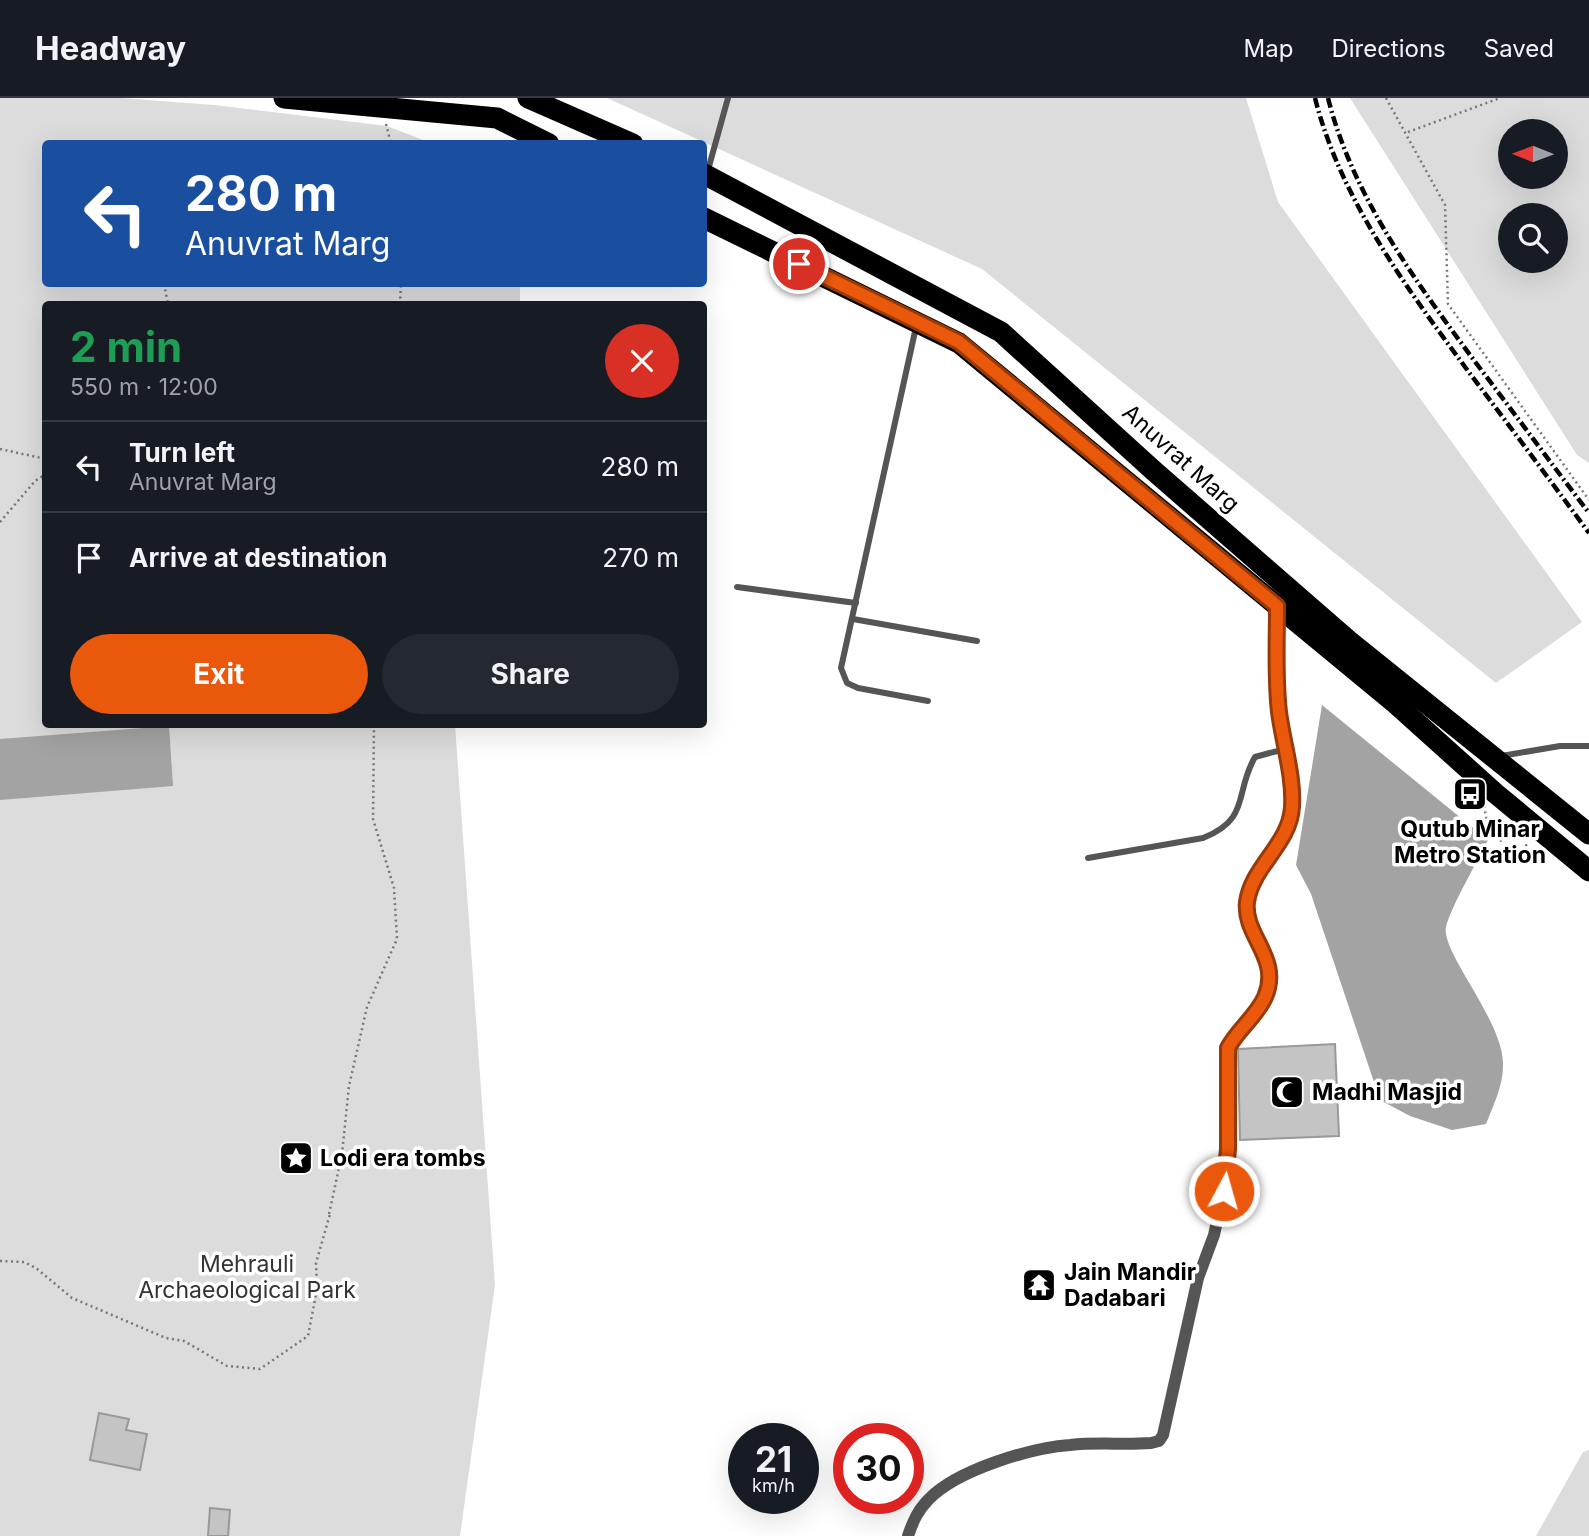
<!DOCTYPE html>
<meta charset="utf-8">
<style>
body{margin:0;font-family:Inter,sans-serif;background:#242831;color:#f1f3f6;height:100vh;display:flex;flex-direction:column;font-size:26px;white-space:nowrap}
*{box-sizing:border-box;margin:0}
p{font-size:23px;color:#9ea1a6}
.icon{flex:none;width:38px;height:38px;fill:none;stroke:currentColor;stroke-width:2;stroke-linecap:round;stroke-linejoin:round}
.map{position:relative;flex:1;overflow:hidden}
.panel{position:absolute;left:42px;top:203px;width:665px;height:427px;display:flex;flex-direction:column;background:#171b24;border-radius:7px;box-shadow:0 7px 28px #0002}
.panel>*{flex:none}
.top-card{position:absolute;left:42px;top:42px;width:665px;height:147px;border-radius:7px;box-shadow:0 7px 28px #0002;background:#1a4fa0;color:#fff;overflow:hidden}
.needle{width:46px;rotate:271deg}
.controls{position:absolute;left:1498px;top:21px;display:grid;gap:14px}
.controls a{display:grid;place-items:center;width:70px;height:70px;border-radius:50%;background:#171b24;box-shadow:0 7px 28px #0002;font-size:35px}
.speed{position:absolute;left:728px;top:1325px;display:flex;gap:14px;font-size:35px;font-weight:700;text-align:center}
.speed>*{display:grid;place-content:center;width:91px;height:91px;border-radius:50%;background:#171b24;box-shadow:0 7px 28px #0002;line-height:1}
.speed small{font-size:18px;font-weight:400}
.speed .limit{border:10px solid #d22;background:#fff;color:#111}
.pin{position:absolute;display:grid;place-items:center;width:60px;height:60px;color:#fff;margin:-30px;border:4px solid #fff;border-radius:50%;box-shadow:0 2px 7px #0007}
.me{position:absolute;width:77px;margin:-38px;rotate:6deg;stroke-linejoin:round;filter:drop-shadow(0 0 5px #0008)}
.turn{display:flex;align-items:center;gap:24px;height:147px;padding:0 28px;font-size:32px}
.turn .icon{width:91px;height:91px;stroke-width:2.5}
.turn b{display:block;font-size:49px;line-height:60px}
.round{display:grid;place-items:center;flex:none;width:74px;height:74px;border-radius:37px;background:#242831}
.head{display:flex;align-items:center;justify-content:space-between;height:119px;padding:0 28px}
h1{font-size:42px;font-weight:700;line-height:52px;color:#1e9e55}
.cta{display:flex;gap:14px;margin-top:auto;padding:14px 28px}
.cta a{flex:1;height:80px;border-radius:42px;background:#ea580c;color:#fff;font-size:28px;font-weight:700;line-height:80px;text-align:center}
.cta a+a{background:#242831;color:#f1f3f6}
ul{padding:0;list-style:none}
li{display:flex;align-items:center;gap:21px;height:91px;padding:0 28px;border-top:2px solid #363941}
li div{flex:1}
li b{display:block;font-size:26px}
li em{font-style:normal}
header{display:flex;align-items:center;gap:42px;box-sizing:border-box;height:98px;padding:0 35px;background:#171b24;border-bottom:2px solid #363941}
header strong{font-size:33px}
nav{display:flex;gap:38px;margin-inline-start:auto;font-size:24px}
.map>svg:first-child{display:block}
</style>
<header>
<strong>Headway</strong>
<nav><a>Map</a><a>Directions</a><a>Saved</a></nav>
</header>
<div class="map">
<svg width="1589" height="1438" viewBox="0 0 1589 1438">
<rect width="100%" height="100%" fill="#fff"/>
<!-- green -->
<g fill="#dcdcdc" fill-rule="evenodd">
<polygon points="0,0 121,0 214,7 387,28 431,45 46,46 46,186 520,186 520,206 46,206 46,626 455,627 495,1187 460,1438 0,1438"/>
<polygon points="607,0 1246,0 1278,104 1582,524 1496,585 982,171"/>
<path d="M1350,0H1589V365L1577,357ZM1510,33H1556V79H1510ZM1510,117H1556V163H1510Z"/>
<polygon points="1589,1352 1589,1438 1536,1438 1583,1354"/>
</g>
<!-- water -->
<g fill="#a3a3a3">
<path d="M1322,607L1488,742C1478,762 1450,811 1446,829C1441,854 1502,921 1503,965C1504,986 1493,1008 1486,1026L1452,1032L1410,1018L1380,1002L1311,796L1296,767Z"/>
<polygon points="169,628 173,688 0,702 0,641"/>
</g>
<!-- building -->
<g fill="#c4c4c4" stroke="#999" stroke-width="2">
<polygon points="1335,946 1339,1038 1240,1042 1238,951"/>
<polygon points="99,1315 129,1321 126,1332 147,1336 140,1372 90,1362"/>
<polygon points="210,1410 230,1412 228,1438 208,1438"/>
</g>
<g fill="none" stroke-linecap="round" stroke-linejoin="round">
<!-- path -->
<g stroke="#777" stroke-width="2.5" stroke-dasharray="2 3.5" stroke-linecap="butt">
<polyline points="1386,0 1445,107 1448,206 1589,402"/>
<polyline points="386,26 391,46"/>
<polyline points="1408,34 1500,0"/>
<polyline points="164,186 168,206"/>
<polyline points="400,206 401,186"/>
<polyline points="0,351 46,361"/>
<polyline points="0,424 35,383 46,376"/>
<polyline points="1484,708 1487,723 1515,763 1527,746"/>
<polyline points="329,1116 342,1056 349,988 367,909 397,841 394,790 373,721 374,626"/>
<polyline points="0,1163 24,1164 36,1170 72,1200 166,1240 184,1243 227,1268 260,1271 308,1238 317,1191 316,1165 330,1116"/>
</g>
<!-- lane -->
<g stroke="#555" stroke-width="6">
<polyline points="708,72 728,0"/>
<polyline points="916,229 841,570 847,585 858,590 928,603"/>
<polyline points="737,489 856,505"/>
<polyline points="853,521 977,543"/>
<polyline points="1501,658 1560,648 1589,648"/>
<path d="M1088,760L1203,740C1251,721 1234,695 1255,659L1285,651"/>
</g>
<!-- street -->
<path stroke="#555" stroke-width="12" d="M908,1438C913,1423 918,1412 929,1401C957,1372 1030,1350 1070,1347C1097,1344 1124,1347 1151,1345L1159,1343L1163,1337L1198,1180L1214,1137L1227,1077L1228,950C1238,931 1256,919 1265,899C1282,860 1243,838 1247,804C1252,768 1290,746 1292,709C1294,677 1283,645 1279,614C1275,579 1277,543 1277,508"/>
<!-- highway -->
<g stroke="#000" stroke-width="21">
<polyline points="284,0 497,20 549,46"/>
<polyline points="528,0 633,46"/>
<polyline points="704,76 1001,234 1154,373 1349,543 1589,736"/>
<polyline points="704,120 959,245 1396,606 1495,695 1589,773"/>
</g>
<!-- rail -->
<g stroke="#000" stroke-width="4.5" stroke-dasharray="10 3.5 2 3.5" stroke-linecap="butt">
<path d="M1315,0C1341,103 1409,193 1471,277C1511,330 1550,382 1589,435"/>
<path d="M1328,0C1353,99 1416,184 1476,265C1514,315 1551,365 1589,415"/>
</g>
</g>
<g fill="none" stroke-linecap="round" stroke-linejoin="round">
<!-- route casing -->
<g stroke="#983908" stroke-width="18">
<path id="route" d="M799,166L959,244L1277,508C1277,543 1275,579 1279,614C1283,645 1294,678 1292,709C1290,746 1252,768 1247,804C1243,838 1282,860 1265,899C1256,919 1238,931 1228,950V1051L1224,1093"/>
</g>
<!-- route -->
<use href="#route" stroke="#ea580c" stroke-width="12"/>
</g>
<!-- icons -->
<defs>
<g id="bus-square" transform="scale(1.75)"><rect x="-9" y="-9" width="18" height="18" rx="4" fill="#000" stroke="#fff"/><path d="M-5-6H5V4H4V6H2V4H-2V6H-4V4H-5ZM-3.5-4V0h7V-4ZM-3.5 1.2v1.5H-2V1.2ZM2 1.2v1.5H3.5V1.2Z" fill="#fff"/></g>
<g id="mosque-square" transform="scale(1.75)"><rect x="-9" y="-9" width="18" height="18" rx="4" fill="#000" stroke="#fff"/><path d="M3.5-4.9A6 6 0 1 0 3.5 4.9A5 5 0 1 1 3.5-4.9Z" fill="#fff"/></g>
<g id="sight-square" transform="scale(1.75)"><rect x="-9" y="-9" width="18" height="18" rx="4" fill="#000" stroke="#fff"/><path d="M0-6L1.8-2.2L6-1.7L2.9 1.2L3.7 5.4L0 3.3L-3.7 5.4L-2.9 1.2L-6-1.7L-1.8-2.2Z" fill="#fff"/></g>
<g id="temple-square" transform="scale(1.75)"><rect x="-9" y="-9" width="18" height="18" rx="4" fill="#000" stroke="#fff"/><path d="M0-6L5-2H3V0L6.5 2.5H4V6H1.5V3h-3V6H-4V2.5H-6.5L-3 0V-2H-5Z" fill="#fff"/></g>
</defs>
<g fill-rule="evenodd">
<use href="#bus-square" x="1470" y="696"/>
<use href="#mosque-square" x="1287" y="994"/>
<use href="#sight-square" x="296" y="1060"/>
<use href="#temple-square" x="1039" y="1187"/>
</g>
<g text-anchor="middle" dominant-baseline="central" stroke-width="7" stroke-linejoin="round" paint-order="stroke">
<!-- street labels -->
<g font-size="23" fill="#000" stroke="#fff">
<text transform="translate(1181 360) rotate(42)">Anuvrat Marg</text>
</g>
<!-- poi labels -->
<g font-size="23" font-weight="bold" fill="#000" stroke="#fff" text-anchor="start">
<text x="1470" y="731" text-anchor="middle">Qutub Minar<tspan x="1470" dy="26">Metro Station</tspan></text>
<text x="1312" y="994">Madhi Masjid</text>
<text x="320" y="1060">Lodi era tombs</text>
<text x="1064" y="1174">Jain Mandir<tspan x="1064" dy="26">Dadabari</tspan></text>
</g>
<!-- park labels -->
<g font-size="23" fill="#333" stroke="#fff">
<text x="247" y="1166">Mehrauli<tspan x="247" dy="26">Archaeological Park</tspan></text>
</g>
</g>
</svg>
<div class="controls">
<a><svg class="needle" viewBox="-14 -14 28 28"><path d="M0-13l5 13h-10z" fill="#e53935"/><path d="M0 13l5-13h-10z" fill="#9ea1a6"/></svg></a>
<a><svg class="icon" aria-label="search" viewBox="0 0 24 24"><circle cx="10" cy="10" r="6"/><path d="M15 15l6 6"/></svg></a>
</div>
<div class="speed"><div>21<small>km/h</small></div><div class="limit">30</div></div>
<div class="pin" style="left:799px;top:166px;background:#d93025"><svg class="icon" aria-label="arrive" viewBox="0 0 24 24"><path d="M6 21V4h12l-3 4 3 4H6"/></svg></div>
<svg class="me" style="left:1224px;top:1093px" viewBox="-20 -20 40 40"><circle r="17" fill="#ea580c" stroke="#fff" stroke-width="3"/><path d="M0-11L8 9 0 5-8 9z" fill="#fff"/></svg>
<div class="top-card">
<div class="turn"><svg class="icon" aria-label="left" viewBox="0 0 24 24"><path d="M17 20v-9H6M10 6l-5 5 5 5"/></svg><div><b>280 m</b>Anuvrat Marg</div></div>
</div>
<section class="panel">
<div class="head"><div><h1>2 min</h1><p>550 m · 12:00</p></div><a class="round" style="background:#d93025;color:#fff"><svg class="icon" aria-label="close" viewBox="0 0 24 24"><path d="M6 6l12 12M18 6L6 18"/></svg></a></div>
<ul>
<li><svg class="icon" aria-label="left" viewBox="0 0 24 24"><path d="M17 20v-9H6M10 6l-5 5 5 5"/></svg><div><b>Turn left</b><p>Anuvrat Marg</p></div><em>280 m</em></li>
<li><svg class="icon" aria-label="arrive" viewBox="0 0 24 24"><path d="M6 21V4h12l-3 4 3 4H6"/></svg><div><b>Arrive at destination</b></div><em>270 m</em></li>
</ul>
<div class="cta"><a>Exit</a><a>Share</a></div>
</section>
</div>
